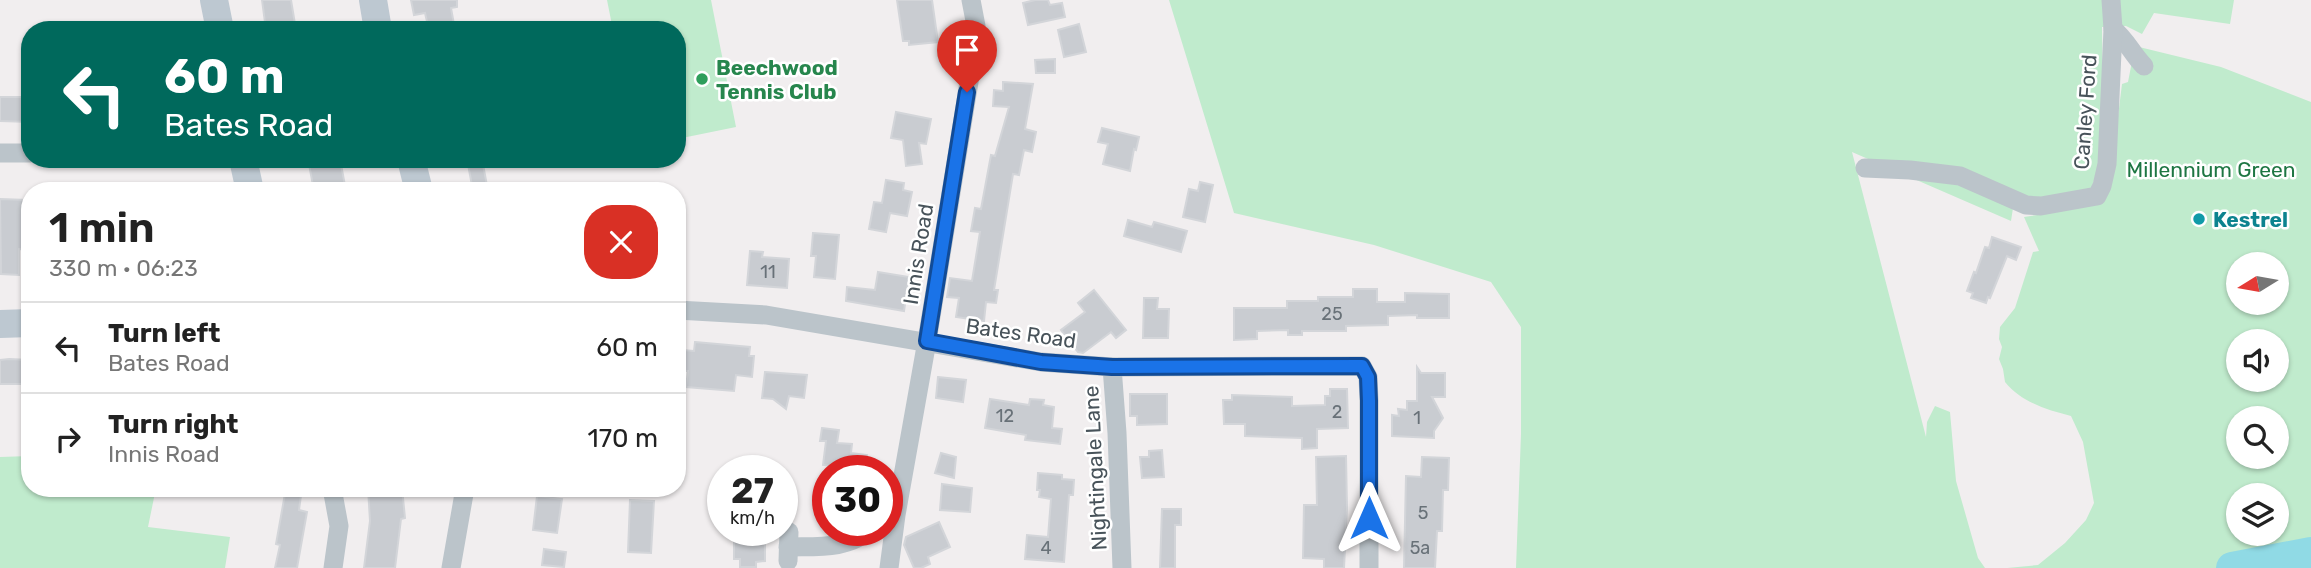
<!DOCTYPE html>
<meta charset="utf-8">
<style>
body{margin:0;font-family:Rubik,sans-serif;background:#f6f6f6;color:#222;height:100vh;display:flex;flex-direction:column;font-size:26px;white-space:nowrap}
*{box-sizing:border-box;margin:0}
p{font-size:23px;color:#767676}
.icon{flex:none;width:38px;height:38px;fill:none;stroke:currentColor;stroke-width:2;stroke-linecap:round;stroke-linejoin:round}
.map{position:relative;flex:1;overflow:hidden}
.panel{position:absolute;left:21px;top:182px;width:665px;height:315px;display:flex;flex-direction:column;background:#fff;border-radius:28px;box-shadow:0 2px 5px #0004}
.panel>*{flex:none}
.banner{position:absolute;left:21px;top:21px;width:665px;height:147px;border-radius:28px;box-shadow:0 2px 5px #0004;background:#00695c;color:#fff;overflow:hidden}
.needle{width:46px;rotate:259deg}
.tools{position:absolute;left:2226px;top:252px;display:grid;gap:14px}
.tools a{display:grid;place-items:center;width:63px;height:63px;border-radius:50%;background:#fff;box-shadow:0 2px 5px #0004;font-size:35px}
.speed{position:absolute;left:707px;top:455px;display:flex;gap:14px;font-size:35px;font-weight:700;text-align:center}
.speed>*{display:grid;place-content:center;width:91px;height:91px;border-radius:50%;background:#fff;box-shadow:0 2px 5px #0004;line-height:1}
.speed small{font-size:18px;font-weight:400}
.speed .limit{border:10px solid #d22;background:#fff;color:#111}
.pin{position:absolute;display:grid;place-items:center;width:60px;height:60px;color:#fff;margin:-72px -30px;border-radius:50% 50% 50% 0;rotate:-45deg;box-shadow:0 0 7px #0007}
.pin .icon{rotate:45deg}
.me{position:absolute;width:77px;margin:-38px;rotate:0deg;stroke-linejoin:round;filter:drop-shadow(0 0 5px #0008)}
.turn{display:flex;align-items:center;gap:24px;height:147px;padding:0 28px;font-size:32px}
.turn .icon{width:91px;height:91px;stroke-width:2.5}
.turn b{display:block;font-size:49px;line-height:60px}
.round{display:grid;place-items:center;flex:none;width:74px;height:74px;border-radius:28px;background:#f6f6f6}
.headline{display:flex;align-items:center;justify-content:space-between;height:119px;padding:0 28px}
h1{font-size:42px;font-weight:600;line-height:52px}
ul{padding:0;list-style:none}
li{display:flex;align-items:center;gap:21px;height:91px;padding:0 28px;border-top:2px solid #e0e0e0}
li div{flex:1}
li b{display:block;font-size:26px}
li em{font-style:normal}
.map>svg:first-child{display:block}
</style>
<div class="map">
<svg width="2311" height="568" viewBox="0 0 2311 568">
<rect width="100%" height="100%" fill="#f1eeef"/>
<!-- green -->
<g fill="#c0ebcd" fill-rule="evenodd">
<polygon points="607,0 711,0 736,127 677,139 677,30 613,30"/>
<polygon points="1169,0 2234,0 2230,24 2154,13 2142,34 2126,26 2102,27 2103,90 2101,160 2090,192 2041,200 2015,195 2011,221 1852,152 1926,437 1927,422 1935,406 1950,412 1956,481 1978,558 1985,568 1516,568 1521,434 1521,327 1491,282 1374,245 1234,213"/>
<path d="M2135,46L2221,67L2311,102V568H2007L2038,565L2065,543L2086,520L2094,503L2083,442L2071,416C2047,410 2021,402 2005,382L2003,369L1999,359L2002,347L1999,339L2000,327L2015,308L2033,252L2039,251L2024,217L2057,212L2093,203L2112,165L2122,84L2128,82ZM2238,264H2277V303H2238ZM2238,341H2277V380H2238ZM2238,418H2277V457H2238ZM2238,495H2277V534H2238Z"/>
<polygon points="30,456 30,488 156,488 148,527 230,537 225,568 0,568 0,457"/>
</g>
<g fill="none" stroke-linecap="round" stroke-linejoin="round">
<!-- river -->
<polyline stroke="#90dae5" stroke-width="32" points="2232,568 2311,553"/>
</g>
<!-- building -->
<g fill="#c9ccd1" stroke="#d3d5d9" stroke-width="2">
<polygon points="262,0 291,0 296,30 266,30"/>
<polygon points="411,0 457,0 457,7 451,8 455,30 429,30 425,13 414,15"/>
<polygon points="897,0 932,0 938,42 909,45 909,41 903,41"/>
<polygon points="1035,0 1048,0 1050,5 1062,3 1065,17 1028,25 1023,3"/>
<polygon points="1079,24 1086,52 1064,57 1058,30"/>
<polygon points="1055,59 1055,73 1036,73 1035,60"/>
<polygon points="1003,82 1033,84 1025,129 1036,132 1032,152 1024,150 1019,175 1013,174 994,290 998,290 996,303 986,302 984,321 956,317 959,298 947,297 950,278 972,281 980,232 971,231 975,208 981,209 991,155 995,156 1009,107 993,106 994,90 1003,91"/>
<polygon points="0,97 30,97 30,122 0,121"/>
<polygon points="896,112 931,119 926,144 919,143 922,164 906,166 903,140 891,138"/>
<polygon points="1102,128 1139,137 1136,150 1134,149 1130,171 1103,164 1108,144 1098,142"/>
<polygon points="308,159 340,159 346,191 314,191"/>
<polygon points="467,159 482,159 488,191 473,191"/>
<polygon points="886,180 904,183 903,190 912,192 907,216 890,213 886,232 869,229 874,202 882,203"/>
<polygon points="1200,182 1213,185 1205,222 1183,217 1189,189 1198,191"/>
<polygon points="0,199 27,200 27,207 30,207 30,250 19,249 19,275 1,274"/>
<polygon points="1128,220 1152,227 1154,222 1187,231 1181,252 1124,236"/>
<polygon points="813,233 839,235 835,279 814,277 816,256 811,256"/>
<polygon points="1992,237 2021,247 2016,260 2007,256 1990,298 1988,297 1986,303 1971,298 1973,293 1967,291 1974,272 1976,273 1985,247 1989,248"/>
<polygon points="750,251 763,252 762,257 789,259 787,288 747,285"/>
<polygon points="878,272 909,277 904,311 846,301 847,287 875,290"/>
<polygon points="1353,289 1377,289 1377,302 1405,302 1405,293 1449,294 1449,318 1417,318 1417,315 1388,316 1388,325 1346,326 1346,331 1302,331 1302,335 1288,335 1288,330 1257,331 1257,339 1234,340 1234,308 1287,308 1287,301 1318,301 1318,297 1353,297"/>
<polygon points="1094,290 1126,330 1116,338 1111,332 1083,353 1078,352 1061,330 1085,312 1078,303"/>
<polygon points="1144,298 1158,298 1157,309 1169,309 1168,338 1143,338"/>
<polygon points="695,342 750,347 749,356 754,356 752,377 736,375 734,391 686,387 688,371 680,371 683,350 694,351"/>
<polygon points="9,359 30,360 28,384 0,384 0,360"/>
<polygon points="1417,367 1421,373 1445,373 1445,397 1432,397 1443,418 1434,431 1434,438 1392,436 1392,415 1399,416 1398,409 1407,410 1407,401 1417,401"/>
<polygon points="765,372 807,375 804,398 789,396 786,409 773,399 762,398"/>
<polygon points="938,377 966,380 963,402 936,398"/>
<polygon points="1330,389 1347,389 1348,428 1317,429 1317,448 1302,449 1302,438 1245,436 1245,424 1224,424 1223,400 1232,400 1232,395 1292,397 1292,406 1325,405 1325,396 1330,396"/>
<polygon points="1130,394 1167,394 1167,424 1137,425 1137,416 1130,416"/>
<polygon points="990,399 1029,405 1030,399 1044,400 1043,405 1054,407 1052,428 1062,429 1060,444 1025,440 1026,435 985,428"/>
<polygon points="822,428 839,430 837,443 852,444 851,453 867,455 865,470 823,465 826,441 820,441"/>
<polygon points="1162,450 1164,477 1142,478 1140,457 1149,457 1149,451"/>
<polygon points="941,453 956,457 954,478 935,473"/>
<polygon points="1346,456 1347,508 1344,568 1324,568 1324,559 1303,558 1304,505 1317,505 1316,457"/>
<polygon points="1422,457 1449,458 1448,490 1443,490 1442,531 1437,531 1435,568 1404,568 1406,476 1421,477"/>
<polygon points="1038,473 1062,475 1062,479 1074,480 1073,495 1069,495 1064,562 1025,559 1027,535 1048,537 1051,499 1039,497 1040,490 1037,490"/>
<polygon points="942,484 972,488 970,512 940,510"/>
<polygon points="286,488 302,488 299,510 307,512 297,568 275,568 280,545 276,544"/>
<polygon points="368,488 402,488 405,518 401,519 395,568 364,568 370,521"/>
<polygon points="537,496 562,499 557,533 533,530"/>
<polygon points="630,500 654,501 651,553 628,552"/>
<polygon points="1162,509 1181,509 1181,525 1175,525 1175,568 1160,568"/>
<polygon points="939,522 950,547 928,557 930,564 921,568 914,568 904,545 906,537"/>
<polygon points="744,530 769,530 765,544 765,561 756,562 756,567 740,567 740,559 734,559 734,540 744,540"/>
<polygon points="544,549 566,552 564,567 542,565"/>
</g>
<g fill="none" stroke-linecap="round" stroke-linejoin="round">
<!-- street -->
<g stroke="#bbc4ca" stroke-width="19">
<path d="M2113,29C2126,39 2132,54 2144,66"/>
<polyline points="0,153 30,153"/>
<polyline points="1865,168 1910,170 1960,176 2026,205 2041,206 2097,196 2102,186 2107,164 2113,29 2111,0"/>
<polyline points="677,310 766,315 1041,362 1112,367 1362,366 1368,377 1369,401 1369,568"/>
<polyline points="1112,367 1117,433 1122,568"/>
<polyline points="332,488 339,526 333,568"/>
<path d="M788,547C812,546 850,550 868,530"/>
<polyline points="788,561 789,532"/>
<polyline points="451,568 465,488"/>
<polyline points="889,568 896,515 927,341 975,45 976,26 971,0"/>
</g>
<!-- secondary -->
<g stroke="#bdc8d1" stroke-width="28">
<polyline points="214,0 220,30"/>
<polyline points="373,0 378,30"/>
<polyline points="243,159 250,191"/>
<polyline points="411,159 419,191"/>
<polyline points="0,324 30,323"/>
</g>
</g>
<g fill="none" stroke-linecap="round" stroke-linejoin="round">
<!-- route casing -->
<g stroke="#114b97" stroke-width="18">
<polyline id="route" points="967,92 927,341 1041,362 1112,367 1362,366 1368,377 1369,401 1369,518"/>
</g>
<!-- route -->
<use href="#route" stroke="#1a73e8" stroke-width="12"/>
</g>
<!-- markers -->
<circle fill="#2e9e5b" stroke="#fff" stroke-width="2.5" cx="702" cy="79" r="7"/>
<circle fill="#0f9aa8" stroke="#fff" stroke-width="2.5" cx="2199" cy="219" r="7"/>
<g text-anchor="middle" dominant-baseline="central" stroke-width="5" stroke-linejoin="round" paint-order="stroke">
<!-- number labels -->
<g font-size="18" fill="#687178">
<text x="768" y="272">11</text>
<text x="1332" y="314">25</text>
<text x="1337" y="412">2</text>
<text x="1005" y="416">12</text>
<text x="1417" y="418">1</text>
<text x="1423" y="513">5</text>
<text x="1046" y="548">4</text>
<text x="1420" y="548">5a</text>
</g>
<!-- leisure labels -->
<g font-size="21" font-weight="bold" fill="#27864d" stroke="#fff" text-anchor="start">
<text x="716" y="67">Beechwood<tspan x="716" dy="24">Tennis Club</tspan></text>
</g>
<!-- street labels -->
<g font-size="21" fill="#48535a" stroke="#fff">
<text transform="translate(2085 112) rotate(-86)">Canley Ford</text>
<text transform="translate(918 254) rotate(-81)">Innis Road</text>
<text transform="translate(1021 333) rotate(8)">Bates Road</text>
<text transform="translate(1095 468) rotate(-93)">Nightingale Lane</text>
</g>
<!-- park labels -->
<g font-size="21" fill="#1e7643" stroke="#fff">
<text x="2211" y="169">Millennium Green</text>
</g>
<!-- culture labels -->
<g font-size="21" font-weight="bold" fill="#0d838f" stroke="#fff" text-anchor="start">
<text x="2213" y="219">Kestrel</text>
</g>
</g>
</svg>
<div class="tools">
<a><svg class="needle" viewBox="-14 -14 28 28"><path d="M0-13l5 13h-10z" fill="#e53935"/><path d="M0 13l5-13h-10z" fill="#767676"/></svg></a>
<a><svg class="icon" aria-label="sound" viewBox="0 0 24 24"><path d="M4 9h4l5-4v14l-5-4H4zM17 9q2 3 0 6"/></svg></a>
<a><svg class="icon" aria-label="search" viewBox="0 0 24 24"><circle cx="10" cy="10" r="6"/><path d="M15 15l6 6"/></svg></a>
<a><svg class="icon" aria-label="layers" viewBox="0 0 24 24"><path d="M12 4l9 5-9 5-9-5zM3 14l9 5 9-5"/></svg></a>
</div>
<div class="speed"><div>27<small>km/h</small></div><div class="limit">30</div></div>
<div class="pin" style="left:967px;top:92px;background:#d93025"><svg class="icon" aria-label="arrive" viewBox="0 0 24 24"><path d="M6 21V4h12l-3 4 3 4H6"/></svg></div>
<svg class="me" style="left:1369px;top:518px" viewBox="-20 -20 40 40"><path d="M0-17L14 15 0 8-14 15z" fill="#1a73e8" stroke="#fff" stroke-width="4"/></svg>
<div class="banner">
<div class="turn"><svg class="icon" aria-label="left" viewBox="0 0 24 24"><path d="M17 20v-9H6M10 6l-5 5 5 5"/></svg><div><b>60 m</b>Bates Road</div></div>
</div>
<section class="panel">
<div class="headline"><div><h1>1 min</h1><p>330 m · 06:23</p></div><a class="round" style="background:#d93025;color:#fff"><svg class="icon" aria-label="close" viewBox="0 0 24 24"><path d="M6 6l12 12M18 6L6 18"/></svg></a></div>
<ul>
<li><svg class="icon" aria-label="left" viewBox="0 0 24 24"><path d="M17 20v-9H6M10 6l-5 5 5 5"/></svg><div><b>Turn left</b><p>Bates Road</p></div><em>60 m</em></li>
<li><svg class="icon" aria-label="right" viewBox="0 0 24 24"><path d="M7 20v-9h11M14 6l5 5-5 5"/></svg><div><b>Turn right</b><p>Innis Road</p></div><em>170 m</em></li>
</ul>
</section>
</div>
